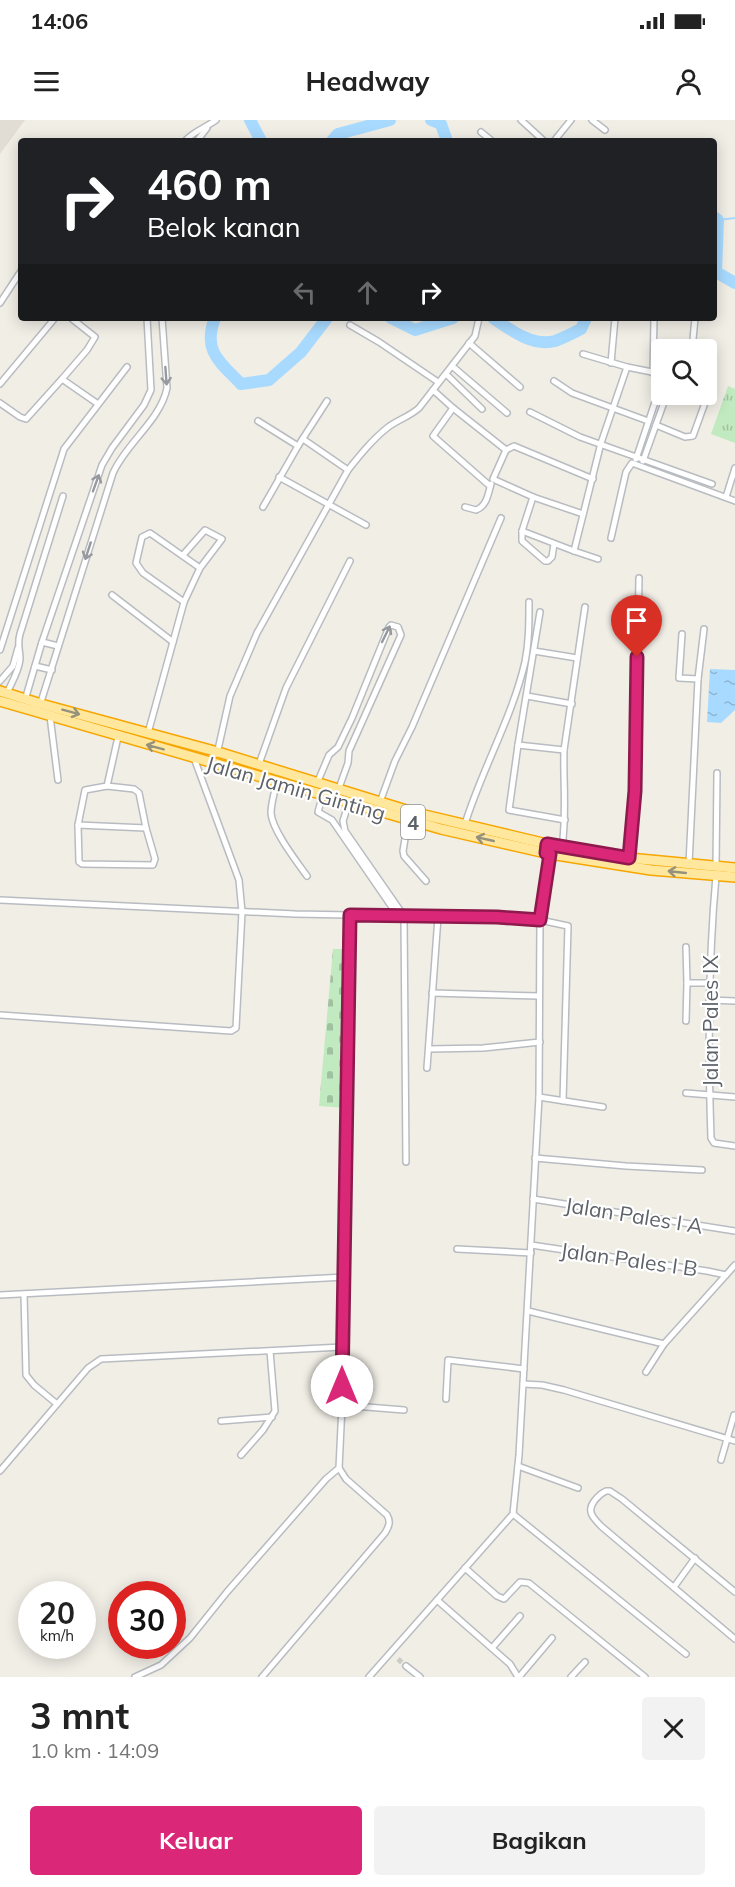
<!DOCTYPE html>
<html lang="id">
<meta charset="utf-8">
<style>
body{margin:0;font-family:Mulish,sans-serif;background:#f2f2f2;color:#222;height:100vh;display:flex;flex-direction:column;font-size:22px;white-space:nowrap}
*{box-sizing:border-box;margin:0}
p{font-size:20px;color:#767676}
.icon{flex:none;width:33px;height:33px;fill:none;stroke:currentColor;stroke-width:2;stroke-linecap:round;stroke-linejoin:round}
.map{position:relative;height:1557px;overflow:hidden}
.drawer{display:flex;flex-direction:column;background:#fff;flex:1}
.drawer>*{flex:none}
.top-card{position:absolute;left:18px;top:18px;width:699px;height:183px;border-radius:6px;box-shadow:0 3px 15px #0003;background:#202124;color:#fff;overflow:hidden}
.controls{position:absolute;left:651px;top:219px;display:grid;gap:12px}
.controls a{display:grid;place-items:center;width:66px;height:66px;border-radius:6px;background:#fff;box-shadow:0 3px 15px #0003;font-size:30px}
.speed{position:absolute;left:18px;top:1461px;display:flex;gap:12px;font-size:30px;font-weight:700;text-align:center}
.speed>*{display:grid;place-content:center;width:78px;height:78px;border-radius:50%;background:#fff;box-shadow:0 3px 15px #0003;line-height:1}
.speed small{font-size:15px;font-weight:400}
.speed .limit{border:9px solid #d22;background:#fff;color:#111}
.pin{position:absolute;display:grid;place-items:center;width:51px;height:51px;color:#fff;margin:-62px -26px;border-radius:50% 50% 50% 0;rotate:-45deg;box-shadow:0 0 6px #0007}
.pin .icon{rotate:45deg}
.me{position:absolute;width:66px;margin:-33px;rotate:0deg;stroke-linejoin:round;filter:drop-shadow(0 0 4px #0008)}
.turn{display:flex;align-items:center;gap:21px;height:126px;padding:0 30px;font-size:27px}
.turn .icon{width:78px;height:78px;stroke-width:2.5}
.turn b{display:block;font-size:42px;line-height:51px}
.lanes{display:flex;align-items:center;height:57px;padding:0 30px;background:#0003;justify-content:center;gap:30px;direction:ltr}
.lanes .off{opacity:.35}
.round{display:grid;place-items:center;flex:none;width:63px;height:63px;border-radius:6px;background:#f2f2f2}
.head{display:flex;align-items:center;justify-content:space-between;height:102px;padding:0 30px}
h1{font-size:36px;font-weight:700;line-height:45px}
.button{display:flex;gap:12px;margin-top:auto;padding:12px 30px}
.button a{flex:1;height:69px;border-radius:6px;background:#db2777;color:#fff;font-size:24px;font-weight:700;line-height:69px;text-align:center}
.button a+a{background:#f2f2f2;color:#222}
.status{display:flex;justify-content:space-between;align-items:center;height:42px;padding:0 30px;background:#fff;direction:ltr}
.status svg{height:16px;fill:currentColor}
header{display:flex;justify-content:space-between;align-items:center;height:78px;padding:0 30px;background:#fff;font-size:27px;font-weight:700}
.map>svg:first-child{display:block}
</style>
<div class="status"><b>14:06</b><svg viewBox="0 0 49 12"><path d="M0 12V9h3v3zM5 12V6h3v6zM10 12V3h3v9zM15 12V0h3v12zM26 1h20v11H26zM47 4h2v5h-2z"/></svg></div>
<header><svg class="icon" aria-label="menu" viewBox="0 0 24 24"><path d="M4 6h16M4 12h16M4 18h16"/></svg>Headway<svg class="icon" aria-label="person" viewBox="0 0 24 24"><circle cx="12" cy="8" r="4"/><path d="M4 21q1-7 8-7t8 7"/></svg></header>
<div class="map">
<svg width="735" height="1557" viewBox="0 0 735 1557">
<defs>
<pattern id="grass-tufts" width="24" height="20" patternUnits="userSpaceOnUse" patternTransform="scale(1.5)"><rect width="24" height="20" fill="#c1eac0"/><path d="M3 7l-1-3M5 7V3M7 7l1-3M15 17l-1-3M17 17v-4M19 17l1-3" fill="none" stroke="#a0c1a0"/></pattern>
<pattern id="cemetery-stones" width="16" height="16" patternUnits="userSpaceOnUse" patternTransform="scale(1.5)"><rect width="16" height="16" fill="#c1eac0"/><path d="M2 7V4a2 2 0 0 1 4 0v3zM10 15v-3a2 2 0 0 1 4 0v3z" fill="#a0c1a0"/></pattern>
<pattern id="water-ripples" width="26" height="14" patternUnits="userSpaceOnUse" patternTransform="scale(1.5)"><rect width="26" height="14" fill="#a8daff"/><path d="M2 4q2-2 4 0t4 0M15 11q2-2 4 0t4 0" fill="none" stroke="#8cb4d2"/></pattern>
</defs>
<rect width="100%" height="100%" fill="#f1eee6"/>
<!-- education -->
<polygon fill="#e1ddd5" points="0,0 25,0 0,34"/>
<!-- grass -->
<polygon fill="url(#grass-tufts)" points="728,266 735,269 735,323 711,314"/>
<!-- cemetery -->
<polygon fill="url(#cemetery-stones)" points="333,829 347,829 346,988 319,986"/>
<!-- water -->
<polygon fill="url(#water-ripples)" points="710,549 735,550 735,590 721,603 707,602"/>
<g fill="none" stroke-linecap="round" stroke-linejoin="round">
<!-- stream -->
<polyline stroke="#a8daff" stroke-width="2" points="718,100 735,98"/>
<!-- river -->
<g stroke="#a8daff" stroke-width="12">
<polyline points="250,0 261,21"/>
<polyline points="431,0 441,4 447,21"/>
<polyline points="332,21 338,14 390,0"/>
<polyline points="714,97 718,100 716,152 735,163"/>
<path d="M215,198C202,231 220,242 241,264L269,260L301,232L327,198"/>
<polyline points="391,198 415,210 453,198"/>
<path d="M493,198C511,210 532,227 555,221C564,218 573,213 581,209L586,198"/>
</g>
<!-- minor-tunnel -->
<polyline stroke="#cccbc6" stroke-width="5" stroke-dasharray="5 2.5" stroke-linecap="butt" points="398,1539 406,1546"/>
<!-- minor casing -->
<g stroke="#b8bcc1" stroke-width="8">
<g id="minor">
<polyline points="521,0 544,21"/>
<polyline points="592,0 605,10"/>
<polyline points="481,12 492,21"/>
<path d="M185,21C194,11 205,8 216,0"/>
<polyline points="197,21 207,8"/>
<polyline points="554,21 571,0"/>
<polyline points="0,183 21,151"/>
<polyline points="350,205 379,222 438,262"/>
<polyline points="469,223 520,267"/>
<polyline points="692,230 695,198"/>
<polyline points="583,234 627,247 662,254"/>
<polyline points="611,243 615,198"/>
<polyline points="452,246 507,293"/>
<polyline points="653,253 654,198"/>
<polyline points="446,254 482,289"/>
<polyline points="62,259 87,230 95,217 71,198"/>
<polyline points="554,261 572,273 648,301"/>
<polyline points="0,264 55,198"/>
<polyline points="433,270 453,288 506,330 514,326 593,359"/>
<polyline points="0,283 20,297 26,299 62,259 98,284"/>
<polyline points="453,288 433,316 490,366"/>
<polyline points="530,292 580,317 712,364"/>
<polyline points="258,301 298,326"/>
<polyline points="656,305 685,317 693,316 706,280 706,271"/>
<polyline points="303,319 348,350"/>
<polyline points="506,330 493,359 533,377 583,394"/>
<polyline points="636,339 662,261"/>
<polyline points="643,341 667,274"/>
<polyline points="279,357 366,405"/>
<polyline points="533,377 522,411 522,421 545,441 548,441 552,437 554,424"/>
<polyline points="726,377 735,348"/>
<polyline points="263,387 298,326 327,281"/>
<path d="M465,387L476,390C487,386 488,374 491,364"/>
<polyline points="522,411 574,431 601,323 627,247"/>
<polyline points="611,418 626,352 632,343 735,381"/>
<polyline points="574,431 598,439"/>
<polyline points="183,435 205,410 222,419 200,448 184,482 143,453 136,443 142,417 150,413 200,448"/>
<polyline points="112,475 173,522"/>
<polyline points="540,492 518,625 509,690 565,700"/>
<polyline points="682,514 679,558 698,559"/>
<polyline points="42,522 58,526"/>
<polyline points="0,530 64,329 127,247"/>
<polyline points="534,531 577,538"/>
<polyline points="35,546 52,550"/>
<polyline points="0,561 13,546 18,528"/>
<path d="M7,573C12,562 19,551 20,539C20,530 17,524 20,514L63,376"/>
<polyline points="527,576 572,584"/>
<polyline points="25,580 42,522 102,345 112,328 144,285 151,270 147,198"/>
<path d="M40,585L113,353C127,322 160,301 167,268L162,198"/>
<polyline points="50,596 58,660"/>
<polyline points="148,613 184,482"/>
<polyline points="518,625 564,630"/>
<path d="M217,634L230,576L257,513L348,350C360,335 372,320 387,308C397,300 409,297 419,288L475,216L479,198"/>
<polyline points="259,644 286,568 350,441"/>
<path d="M277,660C275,671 271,683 271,693C272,710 297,742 307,756"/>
<polyline points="318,661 329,635 338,627 352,598 389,507 391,505 398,507 401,515 349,631 348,643 339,668"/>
<polyline points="107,666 85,670 78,705 79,742 82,744 153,745 155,739 146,708 139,673 134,669 107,666 118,617"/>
<polyline points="323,674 318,692 332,700 398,796"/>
<polyline points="349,682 343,701 345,711 404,796 406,1042"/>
<polyline points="380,682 395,641 412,607 501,398"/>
<polyline points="408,700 403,731 404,736 426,761"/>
<path d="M465,704C482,649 512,598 525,542C529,522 529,503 529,482"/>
<polyline points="78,705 146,708"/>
<path d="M562,727C567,694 563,663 564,630L585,487"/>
<polyline points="629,738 635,671 639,458"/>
<polyline points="689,744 698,559 704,509"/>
<polyline points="716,747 717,653"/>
<path d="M716,756C708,844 708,931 711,1018L714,1023L735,1026"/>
<path d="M0,780L295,794L350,795L342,1285L339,1348L346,1359L387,1395C391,1402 389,1406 385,1413L262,1557"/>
<polyline points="350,795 497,797 540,800 568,806 563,981"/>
<polyline points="686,827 687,863 709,863"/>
<polyline points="432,873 539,876"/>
<polyline points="709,880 735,881"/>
<polyline points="0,895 231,911 236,908 242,792 239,760 194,638"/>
<polyline points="686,901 687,863"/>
<polyline points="429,929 483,928 540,922"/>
<polyline points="427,948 438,797"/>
<polyline points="686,973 735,977"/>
<polyline points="539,977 603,987"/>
<polyline points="535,1038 626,1046 702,1050"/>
<polyline points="533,1079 735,1111"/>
<polyline points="531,1125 707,1151 726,1155"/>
<polyline points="457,1129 531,1133"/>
<polyline points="24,1174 26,1255 34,1265 57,1284"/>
<polyline points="0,1175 345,1157"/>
<polyline points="528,1191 664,1224"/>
<polyline points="646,1252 664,1224 735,1145"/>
<polyline points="523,1264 542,1265 564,1270 735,1321"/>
<polyline points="446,1279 448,1240 524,1249"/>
<polyline points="342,1285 404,1290"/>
<polyline points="221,1301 272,1297"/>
<polyline points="241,1335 263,1310 275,1291 270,1231"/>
<polyline points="721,1340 734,1295"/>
<polyline points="518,1346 578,1368"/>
<polyline points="0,1351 88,1248 101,1239 342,1227"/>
<polyline points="513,1394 686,1534"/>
<polyline points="465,1448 497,1476 504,1479 520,1462 529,1463 645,1557"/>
<polyline points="674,1467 695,1438"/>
<path d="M735,1472L622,1379L610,1371H606C598,1375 587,1386 592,1395C594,1399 599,1404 602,1407L735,1519"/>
<polyline points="437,1480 510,1544 518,1557"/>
<polyline points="492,1528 520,1496"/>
<polyline points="406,1546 420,1557"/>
<polyline points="135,1557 161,1545 190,1518 227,1472 326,1359 339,1348"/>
<polyline points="369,1557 513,1394 519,1335 539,977 540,800 550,734"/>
<polyline points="519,1557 552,1518"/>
<polyline points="571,1557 585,1542"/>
</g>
</g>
<!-- trunk casing -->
<g stroke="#f7a600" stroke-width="12">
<g id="trunk">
<polyline points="0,571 41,584 218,632 416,693 509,715 547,724 629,738 735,748"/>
<polyline points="0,581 441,709 550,734 651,750 735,757"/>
</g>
</g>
<!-- minor -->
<use href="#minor" stroke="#fff" stroke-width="5"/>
<!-- trunk -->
<use href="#trunk" stroke="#ffe89e" stroke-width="9"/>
</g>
<!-- one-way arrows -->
<defs><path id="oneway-shaft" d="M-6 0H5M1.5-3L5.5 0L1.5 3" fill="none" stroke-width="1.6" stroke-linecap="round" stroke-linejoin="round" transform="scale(1.5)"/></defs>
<g stroke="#96999d">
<use href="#oneway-shaft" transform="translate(166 256) rotate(86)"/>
<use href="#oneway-shaft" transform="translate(96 363) rotate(-70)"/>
<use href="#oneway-shaft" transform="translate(88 431) rotate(108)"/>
<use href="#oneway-shaft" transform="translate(386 514) rotate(-64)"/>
</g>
<g stroke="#96917b">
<use href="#oneway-shaft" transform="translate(71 592) rotate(15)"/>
<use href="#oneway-shaft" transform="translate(155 627) rotate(-165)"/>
<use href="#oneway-shaft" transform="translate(485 719) rotate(-167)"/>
<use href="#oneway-shaft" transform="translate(677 752) rotate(-174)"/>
</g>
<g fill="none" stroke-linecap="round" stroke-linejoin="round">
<!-- route casing -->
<g stroke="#8e194d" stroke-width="15">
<polyline id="route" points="342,1266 350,795 497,797 540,800 550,734 546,733 547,724 629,738 635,671 637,537"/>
</g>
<!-- route -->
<use href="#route" stroke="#db2777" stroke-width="10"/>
</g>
<g text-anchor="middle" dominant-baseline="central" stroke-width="4.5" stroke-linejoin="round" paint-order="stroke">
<!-- shield labels -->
<rect fill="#fff" stroke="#8e9195" stroke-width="1.5" x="401" y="685" width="24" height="34" rx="4.5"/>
<g font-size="20" font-weight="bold" fill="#5d6268">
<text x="413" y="702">4</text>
</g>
<!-- street labels -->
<g font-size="21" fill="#5d6268" stroke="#fff">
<text transform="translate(296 668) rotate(16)">Jalan Jamin Ginting</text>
<text transform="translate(710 901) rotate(-90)">Jalan Pales IX</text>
<text transform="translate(634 1095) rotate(9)">Jalan Pales I A</text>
<text transform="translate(629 1139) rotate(8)">Jalan Pales I B</text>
</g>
</g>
</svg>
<div class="controls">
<a><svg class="icon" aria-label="search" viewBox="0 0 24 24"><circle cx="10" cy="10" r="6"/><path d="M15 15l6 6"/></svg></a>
</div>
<div class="speed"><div>20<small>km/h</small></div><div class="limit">30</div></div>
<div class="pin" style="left:637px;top:537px;background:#d93025"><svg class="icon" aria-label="arrive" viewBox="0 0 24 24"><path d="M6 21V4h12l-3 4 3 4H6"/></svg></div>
<svg class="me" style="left:342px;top:1266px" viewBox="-20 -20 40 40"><circle r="19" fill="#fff"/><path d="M0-13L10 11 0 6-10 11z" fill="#db2777"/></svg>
<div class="top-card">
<div class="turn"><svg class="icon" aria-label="right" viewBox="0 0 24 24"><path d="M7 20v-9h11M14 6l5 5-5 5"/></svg><div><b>460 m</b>Belok kanan</div></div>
<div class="lanes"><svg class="icon off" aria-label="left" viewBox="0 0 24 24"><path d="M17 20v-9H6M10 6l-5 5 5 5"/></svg><svg class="icon off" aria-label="ahead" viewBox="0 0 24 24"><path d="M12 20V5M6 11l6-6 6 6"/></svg><svg class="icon" aria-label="right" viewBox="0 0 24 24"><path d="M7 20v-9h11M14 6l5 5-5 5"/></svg></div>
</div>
</div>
<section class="drawer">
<div class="head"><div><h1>3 mnt</h1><p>1.0 km · 14:09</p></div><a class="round"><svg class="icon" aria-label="close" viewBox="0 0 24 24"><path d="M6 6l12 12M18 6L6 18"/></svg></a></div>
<div class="button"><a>Keluar</a><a>Bagikan</a></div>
</section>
